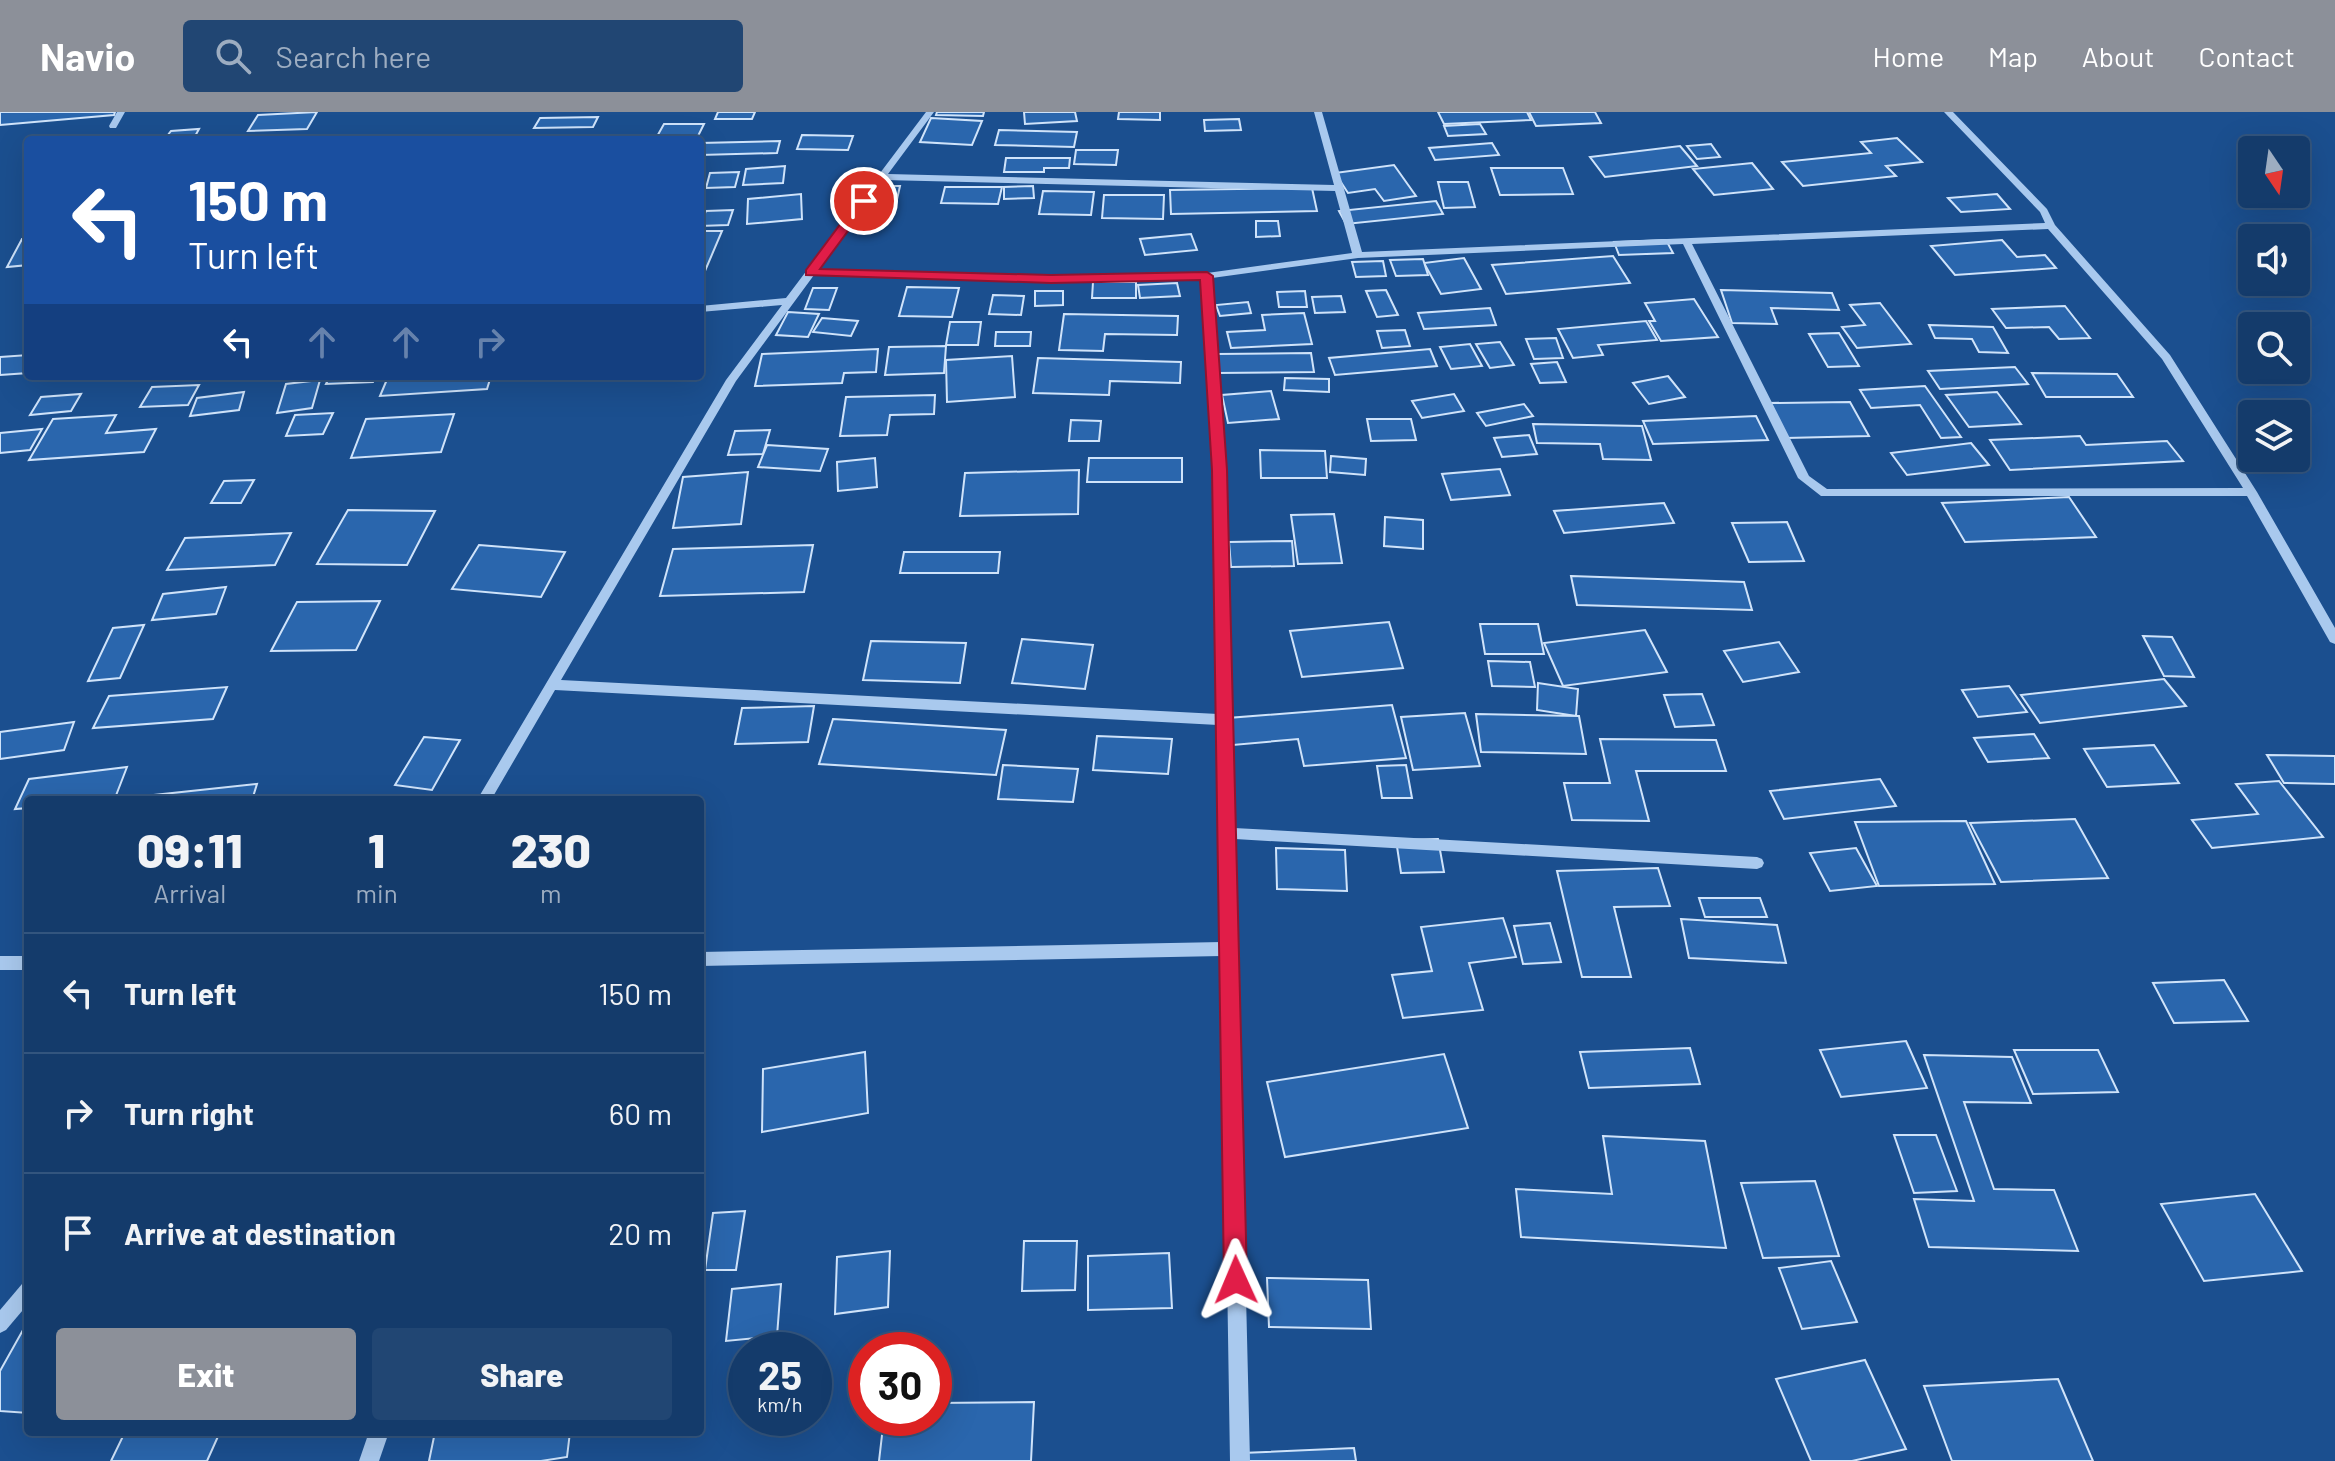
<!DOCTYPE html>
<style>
body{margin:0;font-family:Barlow,sans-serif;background:#214673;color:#f1f3f6;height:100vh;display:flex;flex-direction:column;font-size:30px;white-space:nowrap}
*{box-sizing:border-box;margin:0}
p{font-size:26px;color:#9dadc1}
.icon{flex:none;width:44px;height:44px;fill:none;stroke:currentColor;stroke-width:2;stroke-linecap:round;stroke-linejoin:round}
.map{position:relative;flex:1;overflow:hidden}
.sheet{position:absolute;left:24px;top:684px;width:680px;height:640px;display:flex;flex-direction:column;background:#143b6b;border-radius:8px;box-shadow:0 8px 32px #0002,0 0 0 2px #33557e}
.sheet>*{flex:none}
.guide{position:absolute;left:24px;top:24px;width:680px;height:244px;border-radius:8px;box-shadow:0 8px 32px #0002,0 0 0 2px #33557e;background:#1a4fa0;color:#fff;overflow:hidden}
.needle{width:52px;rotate:167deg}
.fabs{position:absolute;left:2238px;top:24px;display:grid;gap:16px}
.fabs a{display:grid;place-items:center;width:72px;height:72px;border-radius:8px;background:#143b6b;box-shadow:0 8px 32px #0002,0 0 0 2px #33557e;font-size:40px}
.speed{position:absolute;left:728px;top:1220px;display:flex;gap:16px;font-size:40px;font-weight:700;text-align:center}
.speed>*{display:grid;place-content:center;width:104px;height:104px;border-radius:50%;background:#143b6b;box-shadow:0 8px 32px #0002,0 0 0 2px #33557e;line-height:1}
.speed small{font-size:20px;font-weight:400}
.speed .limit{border:12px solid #d22;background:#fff;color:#111}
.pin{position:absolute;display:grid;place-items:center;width:68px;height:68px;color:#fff;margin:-34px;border:4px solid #fff;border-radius:50%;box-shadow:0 2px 8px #0007}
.me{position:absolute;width:88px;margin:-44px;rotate:359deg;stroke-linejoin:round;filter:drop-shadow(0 0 6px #0008)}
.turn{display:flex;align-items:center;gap:28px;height:168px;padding:0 32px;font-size:36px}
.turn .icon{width:104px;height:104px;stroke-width:2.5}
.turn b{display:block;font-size:56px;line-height:68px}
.lanes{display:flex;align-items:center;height:76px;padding:0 32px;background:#0003;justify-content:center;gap:40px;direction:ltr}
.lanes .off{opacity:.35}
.eta{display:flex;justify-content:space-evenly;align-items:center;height:136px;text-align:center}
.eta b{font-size:48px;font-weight:800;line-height:56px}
.button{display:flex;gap:16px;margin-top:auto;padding:16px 32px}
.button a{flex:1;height:92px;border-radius:8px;background:#8c9099;color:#fff;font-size:32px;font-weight:800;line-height:92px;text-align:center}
.button a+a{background:#214673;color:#f1f3f6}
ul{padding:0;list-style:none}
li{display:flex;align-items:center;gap:24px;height:120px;padding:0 32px;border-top:2px solid #33557e}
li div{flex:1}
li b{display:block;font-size:30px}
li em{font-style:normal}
header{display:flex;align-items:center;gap:48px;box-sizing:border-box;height:112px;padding:0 40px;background:#8c9099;color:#fff}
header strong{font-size:38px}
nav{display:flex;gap:44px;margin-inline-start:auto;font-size:28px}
.search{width:560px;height:72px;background:#214673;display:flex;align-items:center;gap:20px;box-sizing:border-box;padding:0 28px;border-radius:8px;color:#9dadc1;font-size:30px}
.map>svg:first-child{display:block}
</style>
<header>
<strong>Navio</strong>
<div class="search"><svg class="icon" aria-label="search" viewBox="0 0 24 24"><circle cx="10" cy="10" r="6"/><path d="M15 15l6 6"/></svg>Search here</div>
<nav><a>Home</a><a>Map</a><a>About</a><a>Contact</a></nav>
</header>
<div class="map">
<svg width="2335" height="1349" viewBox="0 0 2335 1349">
<rect width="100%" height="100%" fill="#1b4f8f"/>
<!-- building -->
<g fill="#2a66ad" stroke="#cfe3fa" stroke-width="2">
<polygon points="0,0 115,0 114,3 0,13"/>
<polygon points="317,0 307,17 248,19 258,3"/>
<polygon points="718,0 755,0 752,7 715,7"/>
<polygon points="937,0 984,0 983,4 936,3"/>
<polygon points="1024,0 1075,0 1077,9 1025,12"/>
<polygon points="1119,0 1160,0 1160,8 1118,7"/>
<polygon points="1438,0 1527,0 1531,8 1444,12"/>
<polygon points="1529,0 1595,0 1601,11 1536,14"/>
<polygon points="598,5 593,15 534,16 540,6"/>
<polygon points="931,6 982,9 972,33 920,30"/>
<polygon points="1239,7 1241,18 1205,19 1204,8"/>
<polygon points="664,12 704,12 696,28 655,28"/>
<polygon points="1480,12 1486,22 1448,24 1444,14"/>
<polygon points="199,17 194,26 164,28 171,19"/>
<polygon points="999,18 1077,20 1074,35 995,33"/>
<polygon points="802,23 853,24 848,38 797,37"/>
<polygon points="1897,26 1922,50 1886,54 1896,64 1803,74 1782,50 1871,41 1861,30"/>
<polygon points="780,29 777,41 700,43 700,31"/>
<polygon points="1492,31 1499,43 1435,48 1429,36"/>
<polygon points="1711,32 1720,45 1697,47 1687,34"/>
<polygon points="1680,34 1697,54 1605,65 1590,45"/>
<polygon points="1076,38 1118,38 1116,53 1074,52"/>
<polygon points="1006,46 1070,46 1069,56 1044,56 1044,60 1004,60"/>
<polygon points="1752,51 1773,77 1714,83 1693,57"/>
<polygon points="1394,53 1416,84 1384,89 1375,77 1348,81 1335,61"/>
<polygon points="785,54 783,71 743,73 746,57"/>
<polygon points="1491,56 1563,56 1573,82 1500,83"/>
<polygon points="739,60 735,75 706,76 710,61"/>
<polygon points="1438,70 1468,70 1475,95 1444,96"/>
<polygon points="880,74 900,74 896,92 876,92"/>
<polygon points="1033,74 1034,86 1004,87 1004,75"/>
<polygon points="945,75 1002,75 998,92 941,91"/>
<polygon points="1312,76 1317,99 1171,102 1170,78"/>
<polygon points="1043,79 1094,80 1091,103 1039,102"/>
<polygon points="801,82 802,107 747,112 748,87"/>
<polygon points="1997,82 2010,97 1961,100 1948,86"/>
<polygon points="1104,83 1164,83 1163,107 1102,106"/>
<polygon points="1436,89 1443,102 1346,112 1339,99"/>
<polygon points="733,98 728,113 700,114 706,99"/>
<polygon points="1256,109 1278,109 1280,124 1256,125"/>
<polygon points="700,119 722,119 702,166 700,166"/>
<polygon points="1191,122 1197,138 1145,143 1140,127"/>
<polygon points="22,127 28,127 28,153 7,155"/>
<polygon points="1666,128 1673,141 1619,143 1614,130"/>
<polygon points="2002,128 2017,145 2045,143 2056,156 1955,163 1931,134"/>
<polygon points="1613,144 1630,171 1506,182 1492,153"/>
<polygon points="1464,146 1481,177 1441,182 1424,151"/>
<polygon points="1423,147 1428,163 1396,164 1390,148"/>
<polygon points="1383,149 1386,164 1356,165 1352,150"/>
<polygon points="1093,170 1136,170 1136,186 1092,186"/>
<polygon points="1177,171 1180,184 1140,186 1138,173"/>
<polygon points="907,175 959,176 952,205 899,204"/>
<polygon points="813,176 837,176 829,198 805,197"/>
<polygon points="1386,178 1398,203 1377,205 1366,179"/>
<polygon points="1721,178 1832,181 1839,198 1771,196 1777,212 1732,211"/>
<polygon points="1035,179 1063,179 1063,193 1035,194"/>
<polygon points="1305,179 1307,195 1279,195 1277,180"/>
<polygon points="993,183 1024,184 1021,203 989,202"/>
<polygon points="1341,184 1345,200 1315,201 1312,185"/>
<polygon points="1694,187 1718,225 1661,229 1649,209 1655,209 1645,191"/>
<polygon points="1248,190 1251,201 1220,204 1216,193"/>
<polygon points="1880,191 1911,232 1857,236 1842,215 1865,213 1850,193"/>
<polygon points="2065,194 2090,226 2059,227 2049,215 2006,216 1992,197"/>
<polygon points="1490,196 1496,213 1424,217 1418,201"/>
<polygon points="788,200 819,202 808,225 776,223"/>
<polygon points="1304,201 1312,232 1231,236 1227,220 1265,218 1262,203"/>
<polygon points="1064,202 1178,204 1177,223 1105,222 1103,239 1059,238"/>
<polygon points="822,206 858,209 851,224 813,220"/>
<polygon points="1646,209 1657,228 1598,233 1603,243 1573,246 1558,217"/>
<polygon points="950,210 981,210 978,233 946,233"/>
<polygon points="1929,213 1993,215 2008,241 1979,240 1972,227 1935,226"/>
<polygon points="1405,218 1410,234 1382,236 1377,219"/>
<polygon points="996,220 1031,220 1030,234 995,234"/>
<polygon points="1839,221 1859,254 1828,255 1809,222"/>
<polygon points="1556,226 1563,246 1534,247 1526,227"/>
<polygon points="1500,230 1514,253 1490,256 1476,232"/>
<polygon points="1470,232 1482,254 1451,257 1440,235"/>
<polygon points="946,234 944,261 885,263 889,235"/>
<polygon points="878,237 876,260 844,261 842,271 755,274 762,242"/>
<polygon points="1430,237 1437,254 1335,263 1329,246"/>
<polygon points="1311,241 1314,260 1217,261 1216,242"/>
<polygon points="28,243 28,261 0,263 0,245"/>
<polygon points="1012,244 1015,285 947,290 946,248"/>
<polygon points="1038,246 1181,250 1180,271 1110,269 1109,283 1033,281"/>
<polygon points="1557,250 1566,270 1540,271 1531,252"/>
<polygon points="2015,255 2028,272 1940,277 1928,259"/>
<polygon points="2032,261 2117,262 2133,285 2046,285"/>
<polygon points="330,264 376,264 373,270 326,272"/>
<polygon points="491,264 487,277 380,284 388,265"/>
<polygon points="1668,264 1685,285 1649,292 1633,271"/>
<polygon points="1285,266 1329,267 1329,280 1284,278"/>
<polygon points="320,268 312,296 277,301 286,272"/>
<polygon points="199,273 188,293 140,295 152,275"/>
<polygon points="1925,274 1961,325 1941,326 1920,293 1871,296 1860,278"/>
<polygon points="1271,279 1279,307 1228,311 1222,283"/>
<polygon points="244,280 239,298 190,304 197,286"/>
<polygon points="1997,280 2021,312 1969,315 1946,283"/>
<polygon points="81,282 71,299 30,303 41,285"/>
<polygon points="1454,282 1464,299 1422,306 1412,289"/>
<polygon points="935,283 934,302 890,303 887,323 840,324 846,285"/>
<polygon points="1850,290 1869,324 1786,326 1770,291"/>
<polygon points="1524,292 1533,304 1486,314 1477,301"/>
<polygon points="333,301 323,322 286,324 295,303"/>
<polygon points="454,302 441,340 351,346 366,307"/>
<polygon points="116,303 106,321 156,317 144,340 29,348 53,307"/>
<polygon points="1756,304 1768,328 1653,332 1643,309"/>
<polygon points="1367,307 1411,307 1416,328 1371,329"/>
<polygon points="1071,308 1101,309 1099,329 1069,329"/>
<polygon points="1533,312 1642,314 1651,348 1603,347 1600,332 1537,331"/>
<polygon points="42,317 30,338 0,341 0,321"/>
<polygon points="770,318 763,342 728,343 735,319"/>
<polygon points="1529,323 1537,342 1502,345 1494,326"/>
<polygon points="2080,324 2086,333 2167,329 2183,349 2010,358 1990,328"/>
<polygon points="1971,331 1989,353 1907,363 1891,341"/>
<polygon points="767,333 828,337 820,359 758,355"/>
<polygon points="1260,338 1325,339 1327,366 1261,366"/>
<polygon points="1331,344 1366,347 1365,363 1330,360"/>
<polygon points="875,346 877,375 838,379 837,350"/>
<polygon points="1089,346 1182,346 1182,370 1087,370"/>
<polygon points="1500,357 1510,383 1451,388 1442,362"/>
<polygon points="1079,358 1078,402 960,404 965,361"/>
<polygon points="748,360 741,412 673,416 683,365"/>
<polygon points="254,368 241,391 211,391 224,369"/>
<polygon points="2069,385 2096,425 1965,430 1942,391"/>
<polygon points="1664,391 1674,411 1564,421 1554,399"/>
<polygon points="348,398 435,399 407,453 317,452"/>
<polygon points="1334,402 1342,451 1298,452 1291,403"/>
<polygon points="1385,405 1423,408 1423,437 1384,434"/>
<polygon points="1787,410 1804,449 1749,450 1732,411"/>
<polygon points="291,421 275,453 167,458 185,426"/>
<polygon points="1292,429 1294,454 1231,455 1229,430"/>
<polygon points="479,433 565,440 541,485 452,477"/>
<polygon points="813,433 804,480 660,484 673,437"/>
<polygon points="904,440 1000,440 998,461 900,461"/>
<polygon points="1571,464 1744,470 1752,498 1577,493"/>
<polygon points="226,475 216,502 152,508 163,482"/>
<polygon points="380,489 356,538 271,539 297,490"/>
<polygon points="1389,510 1403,556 1302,565 1290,519"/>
<polygon points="1480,512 1538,512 1544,542 1485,542"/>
<polygon points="144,513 120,566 88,569 113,516"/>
<polygon points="1645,518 1667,560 1563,574 1544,531"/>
<polygon points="2143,524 2172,525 2194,565 2164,564"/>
<polygon points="1022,527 1093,533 1085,577 1012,571"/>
<polygon points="871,529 966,531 960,571 863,568"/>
<polygon points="1779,530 1799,560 1743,570 1724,539"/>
<polygon points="1488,549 1530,550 1535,575 1492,574"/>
<polygon points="2164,567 2186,594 2040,611 2021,583"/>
<polygon points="1538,571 1578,577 1576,604 1537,598"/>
<polygon points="2009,574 2027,600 1978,605 1962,578"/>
<polygon points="227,575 213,607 93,616 109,584"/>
<polygon points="1702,582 1714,613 1675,615 1664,583"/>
<polygon points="1392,593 1406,646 1304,654 1298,627 1233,633 1228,606"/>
<polygon points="814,594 808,630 735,632 742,596"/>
<polygon points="1465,601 1480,654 1413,658 1401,605"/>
<polygon points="1476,602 1579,604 1586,642 1481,640"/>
<polygon points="833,607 1006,618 996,663 819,652"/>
<polygon points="74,610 64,638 0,647 0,620"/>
<polygon points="2034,622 2049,646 1988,650 1974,626"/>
<polygon points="1097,624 1172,627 1168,662 1093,658"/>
<polygon points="424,625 460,628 432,678 395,673"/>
<polygon points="1600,627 1716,628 1726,659 1636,659 1649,709 1572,708 1564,671 1610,671"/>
<polygon points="2154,633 2179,671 2107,675 2084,637"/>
<polygon points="2267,643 2335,644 2335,672 2284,671"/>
<polygon points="1003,653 1078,657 1073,690 998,687"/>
<polygon points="1406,653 1412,686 1382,686 1377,654"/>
<polygon points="127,655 115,686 28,688 28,696 15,697 29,667"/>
<polygon points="1880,667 1896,694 1784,707 1770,679"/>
<polygon points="2279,669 2323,725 2212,736 2192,708 2258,702 2236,672"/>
<polygon points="257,672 252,688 125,688 126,686"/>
<polygon points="2075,707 2108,766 2001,770 1970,711"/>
<polygon points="1966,709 1995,772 1879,774 1855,710"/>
<polygon points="1438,727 1444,760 1401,761 1396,728"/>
<polygon points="1276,736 1345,738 1347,779 1277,777"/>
<polygon points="1856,736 1877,774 1830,779 1810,741"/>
<polygon points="1658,756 1670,794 1614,795 1631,865 1582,865 1557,759"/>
<polygon points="1699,786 1760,786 1767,805 1705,805"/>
<polygon points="1503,806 1516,845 1469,851 1483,898 1403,906 1392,863 1432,859 1421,815"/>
<polygon points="1681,807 1777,813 1786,851 1689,846"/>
<polygon points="1550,811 1561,850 1523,852 1514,814"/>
<polygon points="2224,868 2248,909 2174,911 2153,871"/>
<polygon points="1906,929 1927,976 1841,985 1820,938"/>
<polygon points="1690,936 1700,972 1589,976 1580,940"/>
<polygon points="2014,938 2098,938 2118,980 2033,982"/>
<polygon points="865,940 868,1001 762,1020 763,957"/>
<polygon points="1444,942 1468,1016 1285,1045 1267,970"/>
<polygon points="1924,943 2012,945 2031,991 1964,990 1994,1077 2054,1078 2078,1139 1929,1135 1914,1087 1974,1089"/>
<polygon points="1894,1023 1936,1023 1957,1079 1914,1081"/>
<polygon points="1603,1024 1705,1029 1726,1136 1521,1125 1516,1077 1612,1082"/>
<polygon points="1815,1069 1839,1144 1763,1146 1741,1071"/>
<polygon points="2255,1082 2302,1159 2204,1169 2161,1092"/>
<polygon points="745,1099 736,1158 705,1158 713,1101"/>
<polygon points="1024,1129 1077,1129 1075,1178 1022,1179"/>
<polygon points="890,1139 888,1195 835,1202 837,1145"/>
<polygon points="1169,1141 1172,1196 1088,1198 1088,1144"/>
<polygon points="1831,1149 1857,1210 1802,1217 1779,1156"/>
<polygon points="1267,1166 1368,1168 1371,1217 1269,1215"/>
<polygon points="781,1172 777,1224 726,1229 732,1177"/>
<polygon points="28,1209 28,1301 0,1299 0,1259"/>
<polygon points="1865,1248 1906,1337 1852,1349 1811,1349 1776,1267"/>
<polygon points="2058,1267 2093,1349 1952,1349 1924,1274"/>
<polygon points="1034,1290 1031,1349 879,1349 884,1306 934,1306 934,1291"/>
<polygon points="125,1320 220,1320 207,1349 111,1349"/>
<polygon points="435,1320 570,1320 567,1345 541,1349 429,1349"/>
<polygon points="1354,1336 1356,1349 1242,1349 1242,1341"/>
</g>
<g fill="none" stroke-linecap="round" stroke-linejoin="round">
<!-- minor -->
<g fill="#a9c9ee" fill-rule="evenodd">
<polygon points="117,0 125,0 116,16 110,16 109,14"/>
<path d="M926,0H934L888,62L1334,73L1314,0H1322L1362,140L2045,111L2040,100L1944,0H1953L2047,97L2055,113L2170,243L2257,380L2335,516V532L2330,530L2247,384H1821L1798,366L1683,132L1358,146L1212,166L1226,358L1234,716L1757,745L1762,747L1764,751L1762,755L1757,757L1235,727L1250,1349H1230L1222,844L700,854V840L1222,830L1218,613L555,578L491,688H477L726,268L782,193L700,200V194L786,186ZM884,68L1335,79L1352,141L1207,161L1051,164L818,157ZM2048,117L2162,247L2243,376L1827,377L1809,364L1692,132ZM814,163L1051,170L1202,167L1214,358L1218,602L561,568L736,269Z"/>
<rect x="0" y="844" width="28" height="14"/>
<polygon points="28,1169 28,1192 6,1218 0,1221 0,1198 22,1172"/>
<polygon points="369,1320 389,1320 379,1349 359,1349"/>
</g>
</g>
<!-- route -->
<polygon fill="#e11d48" stroke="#92132f" stroke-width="2" points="864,86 870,89 820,157 1051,163 1207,160 1213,164 1227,358 1247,1168 1244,1176 1236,1180 1228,1176 1224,1168 1212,358 1200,168 1051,171 806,163 806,158 859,87"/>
</svg>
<div class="fabs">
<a><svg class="needle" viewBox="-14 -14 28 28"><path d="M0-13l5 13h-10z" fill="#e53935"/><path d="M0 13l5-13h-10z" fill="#9dadc1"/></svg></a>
<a><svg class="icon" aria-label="sound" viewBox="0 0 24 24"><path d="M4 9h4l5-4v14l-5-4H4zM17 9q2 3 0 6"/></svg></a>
<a><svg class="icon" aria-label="search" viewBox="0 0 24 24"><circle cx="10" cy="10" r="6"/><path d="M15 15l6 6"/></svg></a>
<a><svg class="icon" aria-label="layers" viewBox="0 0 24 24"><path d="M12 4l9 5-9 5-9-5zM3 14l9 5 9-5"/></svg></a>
</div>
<div class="speed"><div>25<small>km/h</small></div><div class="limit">30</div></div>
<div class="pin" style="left:864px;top:89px;background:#d93025"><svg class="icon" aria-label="arrive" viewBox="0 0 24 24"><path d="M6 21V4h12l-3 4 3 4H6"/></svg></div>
<svg class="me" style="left:1236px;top:1168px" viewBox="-20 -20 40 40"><path d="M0-17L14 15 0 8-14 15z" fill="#e11d48" stroke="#fff" stroke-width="4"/></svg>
<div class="guide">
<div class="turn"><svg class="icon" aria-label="left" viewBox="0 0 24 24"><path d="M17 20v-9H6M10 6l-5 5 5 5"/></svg><div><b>150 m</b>Turn left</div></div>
<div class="lanes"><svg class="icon" aria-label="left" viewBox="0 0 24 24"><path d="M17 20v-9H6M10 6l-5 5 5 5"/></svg><svg class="icon off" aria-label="ahead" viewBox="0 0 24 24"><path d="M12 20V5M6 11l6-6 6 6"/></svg><svg class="icon off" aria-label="ahead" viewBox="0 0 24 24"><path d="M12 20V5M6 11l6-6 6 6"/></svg><svg class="icon off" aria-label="right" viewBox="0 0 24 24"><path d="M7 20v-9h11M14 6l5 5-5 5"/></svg></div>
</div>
<section class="sheet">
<div class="eta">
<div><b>09:11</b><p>Arrival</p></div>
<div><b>1</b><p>min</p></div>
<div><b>230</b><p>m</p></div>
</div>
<ul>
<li><svg class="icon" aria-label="left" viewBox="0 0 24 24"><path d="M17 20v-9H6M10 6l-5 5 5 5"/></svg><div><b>Turn left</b></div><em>150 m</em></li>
<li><svg class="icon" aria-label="right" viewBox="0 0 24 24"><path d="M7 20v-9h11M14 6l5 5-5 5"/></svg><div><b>Turn right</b></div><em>60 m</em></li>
<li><svg class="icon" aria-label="arrive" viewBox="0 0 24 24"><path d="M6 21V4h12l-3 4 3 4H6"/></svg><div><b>Arrive at destination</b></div><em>20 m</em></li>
</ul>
<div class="button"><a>Exit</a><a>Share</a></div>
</section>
</div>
